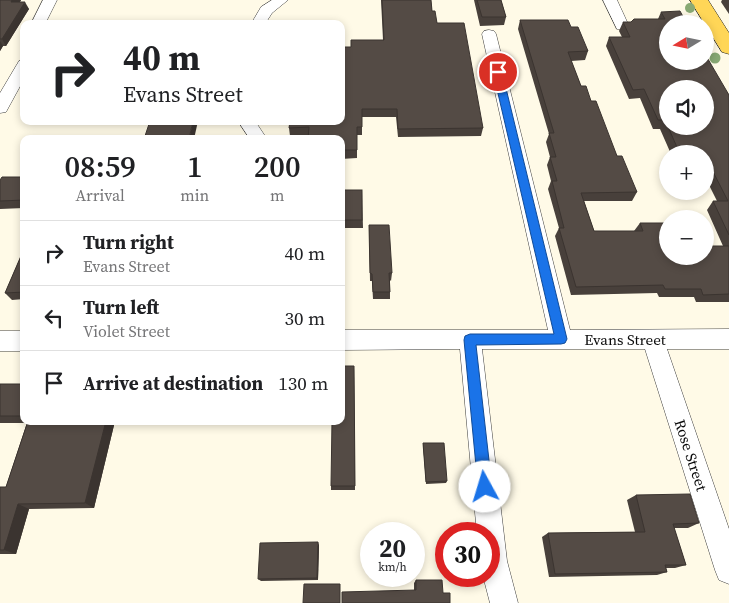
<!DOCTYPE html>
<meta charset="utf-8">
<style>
body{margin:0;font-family:"Source Serif 4",serif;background:#f6f6f6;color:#202124;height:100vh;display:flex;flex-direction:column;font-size:19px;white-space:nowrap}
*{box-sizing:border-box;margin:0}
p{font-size:16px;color:#757577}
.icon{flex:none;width:28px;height:28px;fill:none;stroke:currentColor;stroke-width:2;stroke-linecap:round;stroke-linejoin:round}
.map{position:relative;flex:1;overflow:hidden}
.panel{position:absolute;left:20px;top:135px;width:325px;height:290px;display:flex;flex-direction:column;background:#fff;border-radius:10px;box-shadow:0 2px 8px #0003}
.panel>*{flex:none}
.top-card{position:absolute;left:20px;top:20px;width:325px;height:105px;border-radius:10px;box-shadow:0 2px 8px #0003;background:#fff;color:#202124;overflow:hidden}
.needle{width:32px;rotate:260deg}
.controls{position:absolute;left:659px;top:15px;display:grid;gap:10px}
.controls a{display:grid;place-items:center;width:55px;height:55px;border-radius:50%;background:#fff;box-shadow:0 2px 8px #0003;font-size:25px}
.speed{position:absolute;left:360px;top:522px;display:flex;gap:10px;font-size:25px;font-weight:700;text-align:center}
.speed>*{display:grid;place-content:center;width:65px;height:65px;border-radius:50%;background:#fff;box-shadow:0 2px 8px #0003;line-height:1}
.speed small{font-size:12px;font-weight:400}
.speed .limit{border:8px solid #d22;background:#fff;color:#111}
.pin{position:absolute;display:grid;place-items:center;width:42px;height:42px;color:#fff;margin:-21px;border:2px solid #fff;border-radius:50%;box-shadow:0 1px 5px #0007}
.me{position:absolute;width:55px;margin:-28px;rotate:354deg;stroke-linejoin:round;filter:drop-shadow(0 0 4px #0008)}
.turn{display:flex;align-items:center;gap:18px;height:105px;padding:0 20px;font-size:22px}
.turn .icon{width:65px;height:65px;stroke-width:2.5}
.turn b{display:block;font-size:35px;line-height:42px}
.eta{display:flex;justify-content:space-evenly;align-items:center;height:85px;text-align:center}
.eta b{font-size:30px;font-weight:600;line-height:35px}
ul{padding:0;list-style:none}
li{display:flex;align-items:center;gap:15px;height:65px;padding:0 20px;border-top:1px solid #e0e0e0}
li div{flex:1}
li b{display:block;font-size:19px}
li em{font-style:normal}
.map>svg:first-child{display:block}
</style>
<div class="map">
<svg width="729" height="603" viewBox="0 0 729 603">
<rect width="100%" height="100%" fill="#fffae7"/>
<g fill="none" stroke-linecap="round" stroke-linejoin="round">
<!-- minor casing -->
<g stroke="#3d3d3d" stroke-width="1">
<g id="minor">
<polygon points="43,0 57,0 45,24 31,24"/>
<polygon points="272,0 288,0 272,13 265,24 251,24 261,7"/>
<polygon points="603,0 617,0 629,26 627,29 617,29"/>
<polygon points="489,30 494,31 496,34 570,330 729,329 729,349 667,349 729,529 729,584 719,580 715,570 645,349 482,349 507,561 518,603 490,603 483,576 489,576 489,534 477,534 460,349 341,350 341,330 548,330 482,34 484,31"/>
<polygon points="24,59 24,79 6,112 0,113 0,93 19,61"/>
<polygon points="238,121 255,121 267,139 250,139"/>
<rect x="0" y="331" width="24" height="20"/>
</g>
</g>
<!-- major casing -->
<g stroke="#1b1b1b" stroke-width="1">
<polygon id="major" points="690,0 708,0 729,33 729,54 722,52"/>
</g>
<!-- minor -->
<use href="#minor" fill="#fff" fill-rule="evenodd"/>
<!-- major -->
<use href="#major" fill="#ffd657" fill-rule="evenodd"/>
</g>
<!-- trees -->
<g fill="#88a974">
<circle cx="690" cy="8" r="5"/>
<circle cx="715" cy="58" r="5.5"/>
</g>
<!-- wall -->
<g fill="#48403b">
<polygon points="0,0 21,0 20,2 29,9 6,46 3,46 0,51"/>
<polygon points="381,0 431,0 432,11 437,23 483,128 481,136 398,137 396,117 362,117 362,135 357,135 357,158 341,159 341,139 308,136 290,136 289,128 351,47 383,40"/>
<polygon points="474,0 501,0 506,17 504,25 480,26"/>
<polygon points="722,0 729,0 729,14 721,2"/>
<polygon points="661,12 729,95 729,302 696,302 694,297 659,297 657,293 571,295 555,236 559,228 548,189 551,181 547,165 550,157 546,142 549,134 518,29 520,20 571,27 588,51 585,60 571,61 581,86 591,101 617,156 637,192 632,201 584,201 594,231 634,231 640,223 668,256 723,246 707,210 713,201 717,201 705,177 705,154 671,154 660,129 653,129 640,98 629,99 606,46 609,37 622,37 619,31 623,22 631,22 658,19"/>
<polygon points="24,177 24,208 0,209 0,180"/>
<polygon points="341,190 362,190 363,228 341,228"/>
<polygon points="369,225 392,273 391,281 390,280 390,299 373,299 372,281 370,281"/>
<polygon points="24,249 24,299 12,300 5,293"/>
<polygon points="354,366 355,490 331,490 331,486"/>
<polygon points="0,384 24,384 24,421 115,421 94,508 29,509 16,554 0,554 0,487 6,487 27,423 0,423"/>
<polygon points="423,443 447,481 446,483 426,484 423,445"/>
<polygon points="636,495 699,523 688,528 674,528 686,565 675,568 666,568 667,572 657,575 549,577 542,537 548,533 635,532 627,500"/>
<polygon points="319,545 318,580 261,581 258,579"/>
<polygon points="416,580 443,593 414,590 414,583"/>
</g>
<!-- shaded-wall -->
<g fill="#3b3430">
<polygon points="12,0 21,0 15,9 11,2"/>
<polygon points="25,2 29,9 6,46 2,39"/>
<polygon points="0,41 3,46 0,51"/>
<polygon points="193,121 198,121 194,139 189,139"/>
<polygon points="106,421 115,421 94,508 85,503"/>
<polygon points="18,504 29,509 16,554 4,550"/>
<polygon points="318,542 319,545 318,580 317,578"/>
</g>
<!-- building -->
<g fill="#544b45" stroke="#3b3430" fill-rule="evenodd">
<polygon points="0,0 12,0 11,2 25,2 2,39 0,39"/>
<polygon points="382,0 431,0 432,11 435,11 437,23 464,23 483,128 398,129 397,109 362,109 362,127 357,127 357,150 341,150 341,139 308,139 309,127 289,128 290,121 341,121 341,47 351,47 351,40 384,40"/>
<polygon points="477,0 501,0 506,17 482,17"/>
<path d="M680,11L687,24H668V61H705V54L729,95V235L713,201H728L705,156V154H680L665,120H658L644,89L633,90L609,37H630L623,22H631L634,19H665L661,12ZM668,89H705V126H668Z"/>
<polygon points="520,20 568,20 571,27 578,27 588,51 568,52 581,86 586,86 591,101 596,101 617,156 622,156 637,192 581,193 594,231 643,231 640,223 668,223 668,256 705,256 705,246 729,246 729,294 703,295 701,289 665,289 663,285 576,287 559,228 564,228 552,181 557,181 550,157 556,157 549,133 554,133"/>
<polygon points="150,121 193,121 189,139 144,139"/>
<polygon points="2,177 24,177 24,200 0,201 0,180"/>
<rect x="341" y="190" width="21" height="30"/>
<polygon points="369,225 389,225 392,273 389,273 390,292 373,292 372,274 370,273"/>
<polygon points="24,249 24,292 5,293"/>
<polygon points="341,366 354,366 355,486 331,486 332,421 341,421"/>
<rect x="0" y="384" width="24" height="32"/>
<polygon points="28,421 106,421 85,503 18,504 4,550 0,550 0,487 6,487"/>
<polygon points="423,443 444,443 447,481 426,482"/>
<polygon points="690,494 699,523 673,524 686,565 665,565 667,572 555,574 548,533 645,532 636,495"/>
<polygon points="318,542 317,578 258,579 260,543"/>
<polygon points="416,580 442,580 443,593 450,593 450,603 342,603 342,592 416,590"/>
<polygon points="304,584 340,584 340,603 303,603"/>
</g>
<!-- route -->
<polygon fill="#1a73e8" stroke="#114b97" points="495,70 502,72 567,339 565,343 561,344 476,345 492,487 490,492 485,494 480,492 478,487 464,340 465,336 470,334 554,334 493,72"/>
<g text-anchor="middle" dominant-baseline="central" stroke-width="5" stroke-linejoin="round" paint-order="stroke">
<!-- street labels -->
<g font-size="15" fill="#0a0a0a" stroke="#fff">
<text x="625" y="339">Evans Street</text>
<text transform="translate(691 455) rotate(72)">Rose Street</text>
</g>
</g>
</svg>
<div class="controls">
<a><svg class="needle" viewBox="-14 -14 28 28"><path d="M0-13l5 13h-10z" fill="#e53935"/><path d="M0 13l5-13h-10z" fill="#757577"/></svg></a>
<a><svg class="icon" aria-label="sound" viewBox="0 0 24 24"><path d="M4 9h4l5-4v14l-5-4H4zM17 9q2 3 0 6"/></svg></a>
<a>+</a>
<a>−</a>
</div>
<div class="speed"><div>20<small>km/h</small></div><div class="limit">30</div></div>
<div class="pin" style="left:498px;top:72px;background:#d93025"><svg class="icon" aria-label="arrive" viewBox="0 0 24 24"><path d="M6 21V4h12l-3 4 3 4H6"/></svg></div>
<svg class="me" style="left:485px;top:487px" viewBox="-20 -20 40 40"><circle r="19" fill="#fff"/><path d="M0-13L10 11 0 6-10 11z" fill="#1a73e8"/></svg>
<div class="top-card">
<div class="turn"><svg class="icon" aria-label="right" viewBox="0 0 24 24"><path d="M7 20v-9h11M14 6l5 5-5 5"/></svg><div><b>40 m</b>Evans Street</div></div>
</div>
<section class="panel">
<div class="eta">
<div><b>08:59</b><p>Arrival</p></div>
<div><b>1</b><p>min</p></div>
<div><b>200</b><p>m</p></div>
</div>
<ul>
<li><svg class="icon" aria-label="right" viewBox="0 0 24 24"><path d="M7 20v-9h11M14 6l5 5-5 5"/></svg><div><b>Turn right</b><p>Evans Street</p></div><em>40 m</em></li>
<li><svg class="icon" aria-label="left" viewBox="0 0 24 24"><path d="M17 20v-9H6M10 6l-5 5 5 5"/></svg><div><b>Turn left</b><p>Violet Street</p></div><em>30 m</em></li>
<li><svg class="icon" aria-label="arrive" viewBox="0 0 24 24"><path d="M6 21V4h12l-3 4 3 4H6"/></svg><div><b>Arrive at destination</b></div><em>130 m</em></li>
</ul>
</section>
</div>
